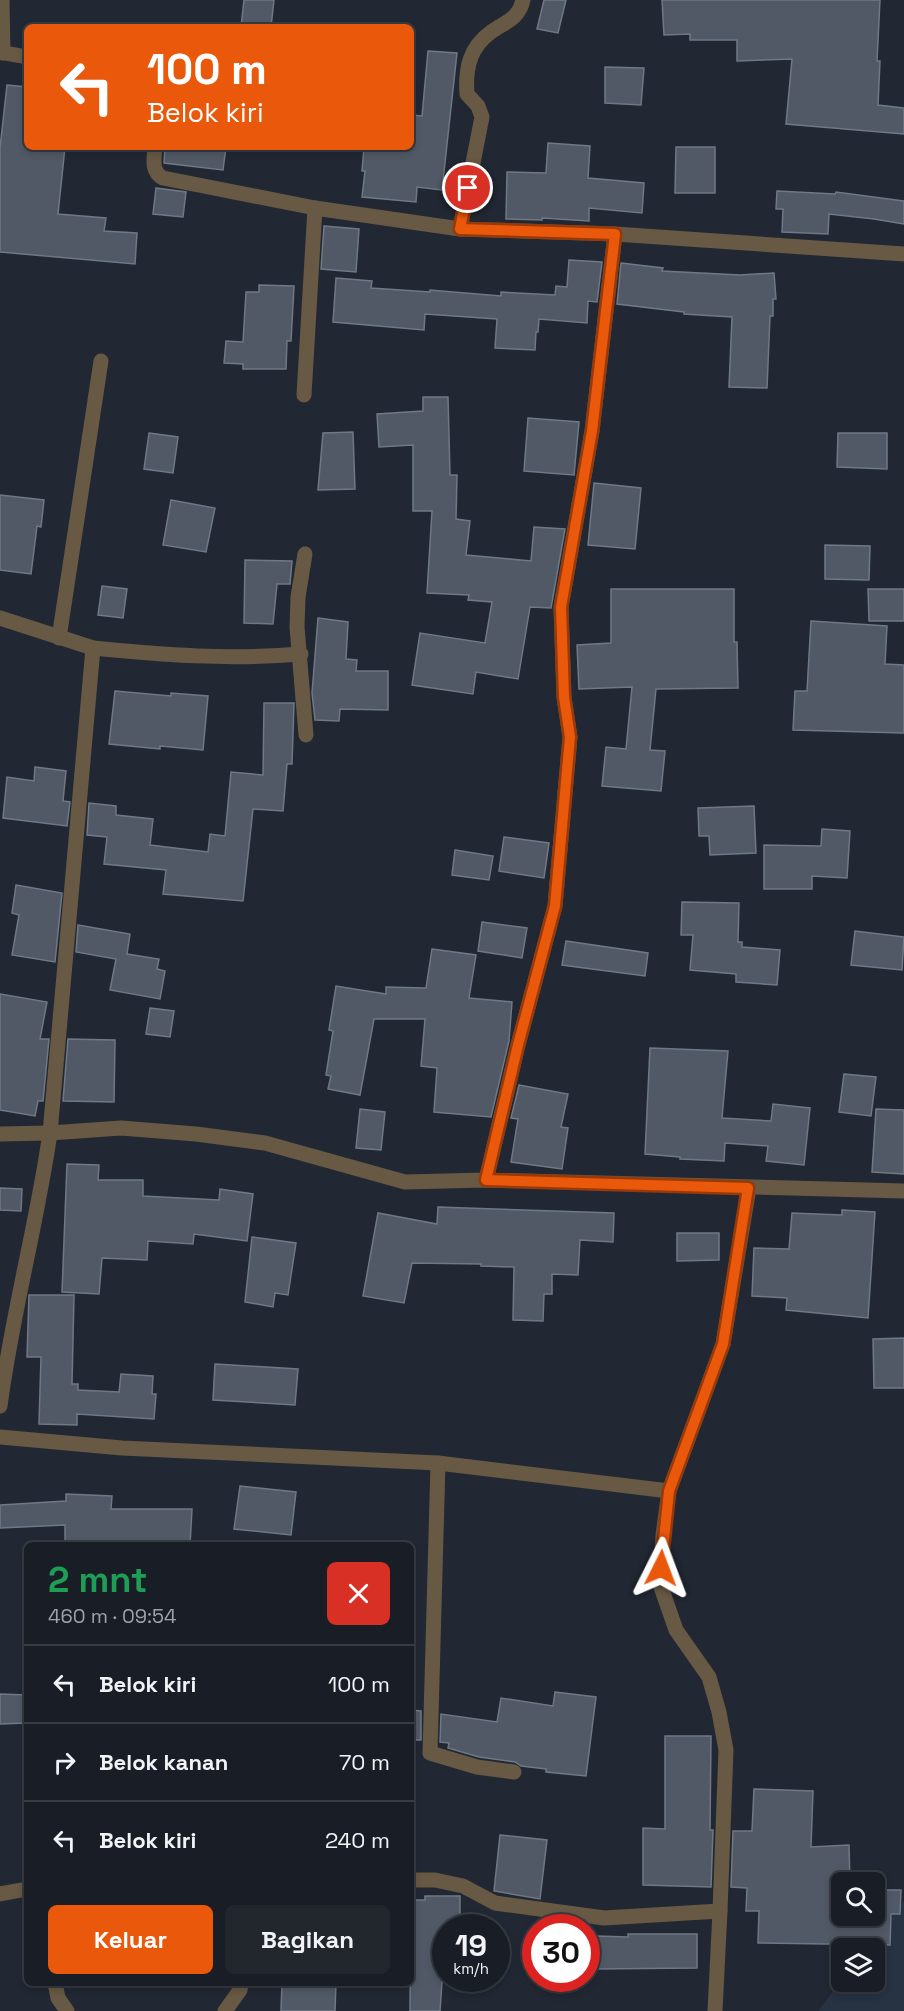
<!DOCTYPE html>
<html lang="id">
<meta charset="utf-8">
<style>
body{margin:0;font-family:"Space Grotesk",sans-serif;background:#22272e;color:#f1f3f6;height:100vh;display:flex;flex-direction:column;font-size:22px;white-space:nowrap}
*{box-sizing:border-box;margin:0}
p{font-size:20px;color:#9fa2a7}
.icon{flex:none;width:33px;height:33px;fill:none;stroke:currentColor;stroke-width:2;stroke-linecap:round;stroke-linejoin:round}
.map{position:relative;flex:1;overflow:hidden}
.sheet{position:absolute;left:24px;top:1542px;width:390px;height:444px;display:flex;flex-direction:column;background:#191e26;border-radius:9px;box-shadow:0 3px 9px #0003,0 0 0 2px #373c43}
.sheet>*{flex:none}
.guide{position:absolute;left:24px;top:24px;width:390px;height:126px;border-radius:9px;box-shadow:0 3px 9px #0003,0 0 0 2px #373c43;background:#ea580c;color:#fff;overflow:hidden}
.buttons{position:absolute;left:831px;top:1872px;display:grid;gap:12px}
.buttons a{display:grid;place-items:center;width:54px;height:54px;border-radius:9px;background:#191e26;box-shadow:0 3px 9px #0003,0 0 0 2px #373c43;font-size:30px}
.speed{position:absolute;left:432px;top:1914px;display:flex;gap:12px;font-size:30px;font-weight:700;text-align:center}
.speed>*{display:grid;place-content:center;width:78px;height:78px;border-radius:50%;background:#191e26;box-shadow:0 3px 9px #0003,0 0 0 2px #373c43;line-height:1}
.speed small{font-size:15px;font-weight:400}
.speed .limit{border:9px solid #d22;background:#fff;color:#111}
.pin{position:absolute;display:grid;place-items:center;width:51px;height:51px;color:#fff;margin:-26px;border:3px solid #fff;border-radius:50%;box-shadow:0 2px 6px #0007}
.me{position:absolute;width:66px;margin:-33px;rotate:3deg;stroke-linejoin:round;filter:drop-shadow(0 0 4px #0008)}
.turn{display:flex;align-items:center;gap:21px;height:126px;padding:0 24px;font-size:27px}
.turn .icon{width:78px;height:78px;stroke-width:2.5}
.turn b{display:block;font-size:42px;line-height:51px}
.round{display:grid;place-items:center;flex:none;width:63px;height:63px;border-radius:9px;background:#22272e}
.headline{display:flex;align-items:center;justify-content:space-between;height:102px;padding:0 24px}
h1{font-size:36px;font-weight:700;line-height:45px;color:#1e9e55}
.button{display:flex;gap:12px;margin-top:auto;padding:12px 24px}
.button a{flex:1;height:69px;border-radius:9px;background:#ea580c;color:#fff;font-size:24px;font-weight:700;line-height:69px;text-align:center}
.button a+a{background:#22272e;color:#f1f3f6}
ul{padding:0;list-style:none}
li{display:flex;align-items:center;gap:18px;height:78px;padding:0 24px;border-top:2px solid #373c43}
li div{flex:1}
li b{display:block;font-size:22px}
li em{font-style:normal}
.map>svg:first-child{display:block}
</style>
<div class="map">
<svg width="904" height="2011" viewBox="0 0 904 2011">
<rect width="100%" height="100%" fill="#212833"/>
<!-- built -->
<polygon fill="#273242" points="904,1901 904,2011 818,2011 841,1981 874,1982 874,1948 867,1948"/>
<!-- building -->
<g fill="#505965" stroke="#6f7885" stroke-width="1.5">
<polygon points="244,0 274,0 271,27 241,27"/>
<polygon points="544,0 566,0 558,33 537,29"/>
<polygon points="662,0 880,0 877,61 880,61 878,105 904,108 904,134 786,124 792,59 737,61 737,40 690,40 690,34 664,35"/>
<polygon points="428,51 457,53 442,190 417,187 416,202 362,197 365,171 362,171 364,147 411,147 411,115 422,116"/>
<polygon points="605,67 644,68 641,105 605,103"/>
<polygon points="7,85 27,87 27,147 65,147 58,214 106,218 104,231 137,233 135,264 0,252 0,148"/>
<polygon points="548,143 590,146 588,178 644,183 642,213 589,208 589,221 542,218 542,220 506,219 507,172 546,173"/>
<polygon points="165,147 226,147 223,170 164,163"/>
<polygon points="676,147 715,147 715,193 675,193"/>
<polygon points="156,188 186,192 183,217 153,214"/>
<polygon points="777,191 835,194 836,192 904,201 904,224 874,219 829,214 828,234 782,232 783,209 776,209"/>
<polygon points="324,226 359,229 356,272 321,269"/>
<polygon points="569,260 602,262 597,302 588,301 587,323 539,319 538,332 536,332 535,350 495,348 497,319 425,314 424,330 333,322 336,278 372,281 371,288 430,292 430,290 501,296 501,292 555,295 556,286 567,287"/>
<polygon points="621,263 663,268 662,271 740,275 774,273 776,299 773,299 773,316 770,316 767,388 729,387 732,317 684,314 684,312 617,304"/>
<polygon points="259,285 294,286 291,341 287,341 286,369 243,369 243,364 224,363 226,341 243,342 246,292 259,292"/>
<polygon points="423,397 448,397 450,475 457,475 456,519 470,521 466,555 531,561 534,527 565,529 551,608 530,607 518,679 476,672 473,694 412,685 420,633 485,643 492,602 468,600 469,595 427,593 432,511 413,511 413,445 379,447 377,414 423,411"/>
<polygon points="528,418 579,422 574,475 524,471"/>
<polygon points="353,432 355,489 318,490 323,433"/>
<polygon points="149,433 178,437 173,473 144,469"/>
<polygon points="838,433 887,433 887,469 837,467"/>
<polygon points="594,483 641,488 635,549 588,545"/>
<polygon points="0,495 44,500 41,527 37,526 31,574 0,570"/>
<polygon points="171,500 215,508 206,552 163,545"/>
<polygon points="825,545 870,546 869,580 825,579"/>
<polygon points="245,560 292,561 290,584 277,584 273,624 244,623"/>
<polygon points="102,586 127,589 123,618 98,615"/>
<polygon points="611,589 734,589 734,642 737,642 738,688 656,689 650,750 665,751 661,791 602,786 606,747 626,749 632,687 579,689 577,645 611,643"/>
<polygon points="868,589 904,589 904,621 869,621"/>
<polygon points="318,618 348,622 346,659 357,660 356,671 388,671 388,710 340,709 339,721 315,720 312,693"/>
<polygon points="811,621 887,626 885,664 904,665 904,733 793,730 795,691 807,691"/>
<polygon points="115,691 171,696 171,693 208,696 203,750 160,746 160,749 109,744"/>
<polygon points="264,703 294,703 292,764 287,764 283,811 253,809 243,901 163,894 166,870 104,864 107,837 87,835 89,803 116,806 116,815 153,819 150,845 208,852 210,834 225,836 231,772 263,775"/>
<polygon points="35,767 66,771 63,801 70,802 67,826 3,818 7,777 34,781"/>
<polygon points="754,806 756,853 710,855 709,836 699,836 698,808"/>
<polygon points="822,829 850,831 847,878 812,876 812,889 764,889 764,845 821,846"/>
<polygon points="504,837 549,843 544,878 499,871"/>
<polygon points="455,850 493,856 489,880 452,875"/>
<polygon points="16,885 62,893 55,962 12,955 19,915 12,913"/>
<polygon points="682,902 739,903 738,942 742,942 742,947 780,950 777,985 736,982 736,974 690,970 693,935 681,935"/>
<polygon points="482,922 527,928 522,958 478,951"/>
<polygon points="78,925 130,934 127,954 159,959 157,969 165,971 160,999 110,990 116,959 76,952"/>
<polygon points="855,931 904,937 902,970 851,965"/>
<polygon points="566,941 648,953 645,976 562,965"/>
<polygon points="432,949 476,955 469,998 512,1002 509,1041 491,1117 434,1112 437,1068 421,1066 425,1019 374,1019 360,1095 328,1089 331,1076 326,1075 333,1031 329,1030 336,986 386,994 386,987 426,988"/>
<polygon points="0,994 47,1002 40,1039 49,1039 43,1101 38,1101 35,1116 0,1110"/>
<polygon points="150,1008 174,1011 170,1037 146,1034"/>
<polygon points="68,1039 115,1040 114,1102 63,1101"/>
<polygon points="650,1048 728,1051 722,1118 771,1121 773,1104 810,1108 804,1165 766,1161 768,1146 725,1143 724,1161 680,1159 680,1157 645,1154"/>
<polygon points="844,1074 876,1077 871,1116 839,1112"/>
<polygon points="519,1085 568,1094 561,1127 568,1128 562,1169 511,1162 518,1119 511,1118"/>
<polygon points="360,1109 385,1112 381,1150 356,1148"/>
<polygon points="876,1109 904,1110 904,1174 872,1172"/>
<polygon points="67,1164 99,1165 98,1180 143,1180 143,1196 219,1200 220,1189 253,1194 247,1241 194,1234 193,1244 148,1241 147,1260 102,1258 99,1294 62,1292"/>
<polygon points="0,1188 22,1189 21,1211 0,1210"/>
<polygon points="438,1207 614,1213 613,1242 580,1240 578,1275 552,1274 552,1294 544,1294 543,1321 513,1320 514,1267 481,1266 481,1264 412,1263 404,1303 363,1296 378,1213 437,1224"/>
<polygon points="842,1210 875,1212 868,1318 786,1310 787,1298 752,1296 754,1248 789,1249 792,1213 842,1215"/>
<polygon points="677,1233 719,1233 719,1260 677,1261"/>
<polygon points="252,1237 296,1243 288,1295 275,1293 273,1307 245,1302"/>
<polygon points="29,1295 74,1295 72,1384 78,1384 78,1390 119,1392 121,1374 153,1376 152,1394 156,1394 154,1419 77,1414 77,1425 39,1424 41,1357 27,1357"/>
<polygon points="904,1338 904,1388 874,1388 873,1339"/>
<polygon points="215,1364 298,1369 295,1405 213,1400"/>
<polygon points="240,1486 296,1492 291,1535 234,1529"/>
<polygon points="66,1494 112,1496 111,1509 192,1509 190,1545 65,1545 65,1525 0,1528 0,1505 66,1501"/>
<polygon points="555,1692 596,1697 586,1776 546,1772 546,1769 521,1766 515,1762 479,1757 448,1748 449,1743 440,1742 441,1714 497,1722 501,1698 553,1706"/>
<polygon points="0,1694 27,1695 27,1723 0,1724"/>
<polygon points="411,1710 421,1711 421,1740 411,1740"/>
<polygon points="665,1736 711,1736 710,1830 713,1830 711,1887 643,1885 643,1828 665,1829"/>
<polygon points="754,1789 813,1791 811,1847 849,1845 850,1882 842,1882 842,1916 874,1916 874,1890 901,1890 900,1914 891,1914 890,1945 758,1943 759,1911 746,1911 747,1888 731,1887 733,1831 752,1831"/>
<polygon points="500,1835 547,1840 540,1899 494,1891"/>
<polygon points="425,1896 460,1896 460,1928 446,1928 445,1982 442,1982 440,2011 410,2011 411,1900 425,1900"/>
<polygon points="628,1934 697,1934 697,1968 595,1969 597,1936 628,1937"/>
<polygon points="282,1983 336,1983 335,2011 281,2011"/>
</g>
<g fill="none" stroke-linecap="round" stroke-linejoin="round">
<!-- minor -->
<g stroke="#675943" stroke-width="15">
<polyline points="2,0 3,53"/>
<polyline points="0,52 27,57"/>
<path d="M155,147C154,159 151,172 163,178L315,208L460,229L615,234L904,254"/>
<path d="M460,229L482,117L478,106L467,94C465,68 470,47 491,32C505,22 519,19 523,0"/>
<polyline points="304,395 315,208"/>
<polyline points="305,554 298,597 297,627 306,735"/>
<path d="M0,618L93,648L50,1133C37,1224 12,1314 0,1406"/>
<polyline points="59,638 101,361"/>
<path d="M93,648C163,655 230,660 301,654"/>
<polyline points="0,1134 50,1133 121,1128 196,1134 265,1143 405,1182 486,1180 904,1191"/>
<polyline points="486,1180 518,1045 555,906 570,737 564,697 561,607 592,431 615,234"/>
<polyline points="0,1437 122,1448 438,1463 669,1491"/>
<polyline points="438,1463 430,1753 477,1767 514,1772"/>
<polyline points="411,1880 435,1880 463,1886 495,1903 604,1918 720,1911"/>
<polyline points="0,1894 27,1889"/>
<polyline points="55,1983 58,1998 67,2011"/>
<polyline points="225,2011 240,1990 241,1983"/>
<polyline points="715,2011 720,1911 726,1750 719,1712 709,1677 676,1630 660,1584 663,1535 669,1491 723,1344 749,1188"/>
</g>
</g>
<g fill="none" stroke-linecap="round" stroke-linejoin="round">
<!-- route casing -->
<g stroke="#983908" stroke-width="15">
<polyline id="route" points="468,188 460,229 615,234 592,431 561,607 564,697 570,737 555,906 518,1045 486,1180 748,1188 723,1344 669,1491 661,1568"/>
</g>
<!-- route -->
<use href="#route" stroke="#ea580c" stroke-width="10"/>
</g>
</svg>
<div class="buttons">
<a><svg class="icon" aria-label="search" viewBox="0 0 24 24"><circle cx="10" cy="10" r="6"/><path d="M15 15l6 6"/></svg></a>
<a><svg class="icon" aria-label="layers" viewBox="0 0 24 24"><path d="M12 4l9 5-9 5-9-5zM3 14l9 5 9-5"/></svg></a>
</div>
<div class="speed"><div>19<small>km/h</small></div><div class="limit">30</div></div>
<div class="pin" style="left:468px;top:188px;background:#d93025"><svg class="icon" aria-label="arrive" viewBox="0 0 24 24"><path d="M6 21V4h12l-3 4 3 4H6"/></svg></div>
<svg class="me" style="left:661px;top:1568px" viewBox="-20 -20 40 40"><path d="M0-17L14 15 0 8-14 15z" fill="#ea580c" stroke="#fff" stroke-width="4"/></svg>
<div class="guide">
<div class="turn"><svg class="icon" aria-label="left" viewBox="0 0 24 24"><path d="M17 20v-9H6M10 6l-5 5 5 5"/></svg><div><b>100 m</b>Belok kiri</div></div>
</div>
<section class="sheet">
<div class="headline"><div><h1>2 mnt</h1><p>460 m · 09:54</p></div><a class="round" style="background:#d93025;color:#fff"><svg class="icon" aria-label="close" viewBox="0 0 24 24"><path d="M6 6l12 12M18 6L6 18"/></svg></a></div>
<ul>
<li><svg class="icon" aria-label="left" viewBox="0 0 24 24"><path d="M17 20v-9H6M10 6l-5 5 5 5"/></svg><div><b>Belok kiri</b></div><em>100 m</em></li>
<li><svg class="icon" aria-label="right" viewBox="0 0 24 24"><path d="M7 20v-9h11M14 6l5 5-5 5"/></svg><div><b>Belok kanan</b></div><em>70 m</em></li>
<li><svg class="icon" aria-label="left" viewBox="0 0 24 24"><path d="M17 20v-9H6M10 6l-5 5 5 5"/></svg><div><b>Belok kiri</b></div><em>240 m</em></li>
</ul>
<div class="button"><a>Keluar</a><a>Bagikan</a></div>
</section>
</div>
